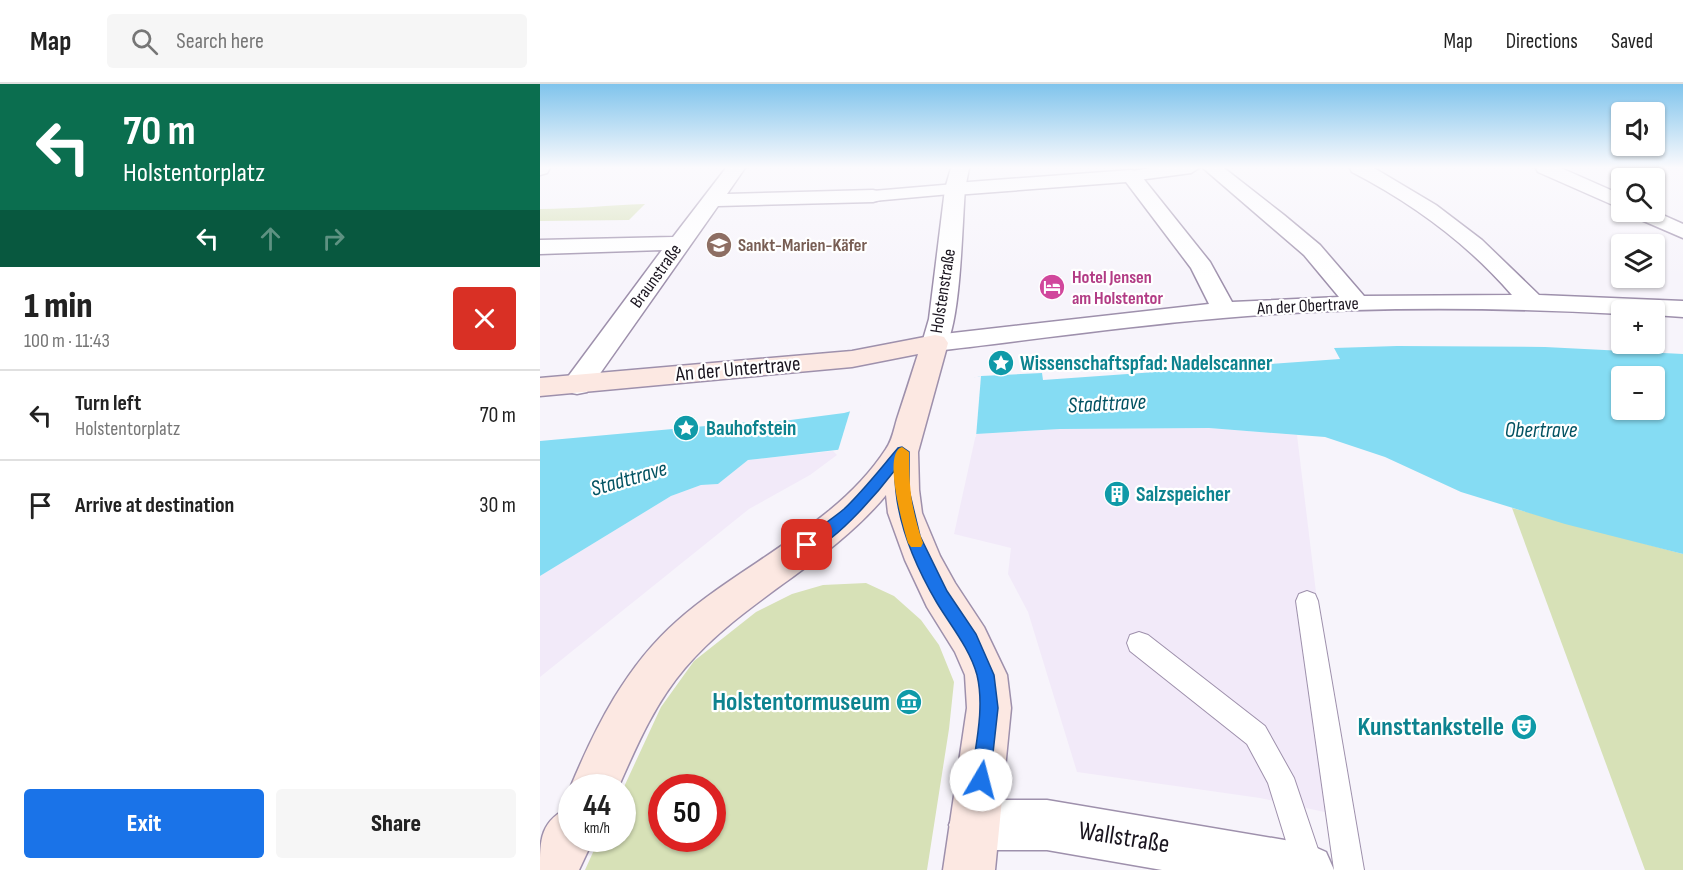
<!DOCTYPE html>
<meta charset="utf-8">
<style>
body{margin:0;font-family:"Sofia Sans Condensed",sans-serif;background:#f6f6f6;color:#222;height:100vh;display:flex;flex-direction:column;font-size:22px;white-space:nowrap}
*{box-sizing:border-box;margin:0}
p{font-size:20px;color:#767676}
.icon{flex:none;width:33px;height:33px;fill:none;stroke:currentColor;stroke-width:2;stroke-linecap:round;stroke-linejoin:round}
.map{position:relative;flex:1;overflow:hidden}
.drawer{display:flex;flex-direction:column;background:#fff;width:540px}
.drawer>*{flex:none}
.guide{background:#0b6e4f;color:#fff;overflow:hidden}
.tools{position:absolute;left:1071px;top:18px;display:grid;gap:12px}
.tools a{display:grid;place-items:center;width:54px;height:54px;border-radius:6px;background:#fff;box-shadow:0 2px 4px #0004;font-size:30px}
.speed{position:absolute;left:18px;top:690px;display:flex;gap:12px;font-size:30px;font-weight:700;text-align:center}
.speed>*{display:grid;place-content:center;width:78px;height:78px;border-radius:50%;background:#fff;box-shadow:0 2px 4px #0004;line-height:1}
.speed small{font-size:15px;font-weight:400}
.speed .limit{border:9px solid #d22;background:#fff;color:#111}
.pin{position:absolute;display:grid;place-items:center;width:51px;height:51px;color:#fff;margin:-26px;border-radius:12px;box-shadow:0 3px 9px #0006}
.me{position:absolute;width:66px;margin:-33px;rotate:8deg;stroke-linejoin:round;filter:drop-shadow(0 0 4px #0008)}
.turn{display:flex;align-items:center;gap:21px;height:126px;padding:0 24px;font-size:27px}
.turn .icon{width:78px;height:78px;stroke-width:2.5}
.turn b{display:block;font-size:42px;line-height:51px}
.lanes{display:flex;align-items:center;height:57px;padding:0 24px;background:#0003;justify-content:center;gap:30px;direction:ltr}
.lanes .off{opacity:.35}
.round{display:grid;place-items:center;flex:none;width:63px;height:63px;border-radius:6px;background:#f6f6f6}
.head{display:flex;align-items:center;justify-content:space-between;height:102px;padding:0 24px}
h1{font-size:36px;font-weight:800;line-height:45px}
.button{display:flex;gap:12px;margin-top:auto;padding:12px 24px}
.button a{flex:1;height:69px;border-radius:6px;background:#1a73e8;color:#fff;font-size:24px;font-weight:800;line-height:69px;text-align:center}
.button a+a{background:#f6f6f6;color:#222}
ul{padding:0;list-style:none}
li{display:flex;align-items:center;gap:18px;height:90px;padding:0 24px;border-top:2px solid #e0e0e0}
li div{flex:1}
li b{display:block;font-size:22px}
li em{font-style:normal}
header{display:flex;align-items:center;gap:36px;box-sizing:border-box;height:84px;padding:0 30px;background:#fff;border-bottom:2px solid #e0e0e0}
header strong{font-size:28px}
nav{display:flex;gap:33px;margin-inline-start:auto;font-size:21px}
.search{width:420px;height:54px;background:#f6f6f6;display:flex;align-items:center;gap:15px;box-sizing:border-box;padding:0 21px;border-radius:6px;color:#767676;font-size:22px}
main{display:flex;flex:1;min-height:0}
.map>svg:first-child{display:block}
</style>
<header>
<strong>Map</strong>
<div class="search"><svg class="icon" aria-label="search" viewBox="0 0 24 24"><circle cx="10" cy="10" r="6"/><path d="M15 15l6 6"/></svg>Search here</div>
<nav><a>Map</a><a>Directions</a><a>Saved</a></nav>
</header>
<main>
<section class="drawer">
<div class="guide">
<div class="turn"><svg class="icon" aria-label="left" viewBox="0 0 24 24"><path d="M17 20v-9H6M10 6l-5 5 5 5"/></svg><div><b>70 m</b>Holstentorplatz</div></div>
<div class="lanes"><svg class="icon" aria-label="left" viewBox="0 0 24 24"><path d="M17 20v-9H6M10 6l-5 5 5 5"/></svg><svg class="icon off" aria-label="ahead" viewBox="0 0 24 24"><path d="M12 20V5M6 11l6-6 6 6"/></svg><svg class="icon off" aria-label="right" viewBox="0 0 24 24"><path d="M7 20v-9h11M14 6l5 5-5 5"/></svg></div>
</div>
<div class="head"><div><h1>1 min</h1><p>100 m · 11:43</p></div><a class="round" style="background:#d93025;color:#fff"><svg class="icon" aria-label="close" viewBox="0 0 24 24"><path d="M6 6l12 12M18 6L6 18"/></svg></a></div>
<ul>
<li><svg class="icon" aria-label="left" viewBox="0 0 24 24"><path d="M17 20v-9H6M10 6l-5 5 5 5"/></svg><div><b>Turn left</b><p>Holstentorplatz</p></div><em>70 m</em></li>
<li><svg class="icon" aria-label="arrive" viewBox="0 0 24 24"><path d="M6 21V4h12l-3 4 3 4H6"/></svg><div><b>Arrive at destination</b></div><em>30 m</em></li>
</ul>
<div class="button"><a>Exit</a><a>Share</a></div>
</section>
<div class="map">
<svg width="1143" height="786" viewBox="0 0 1143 786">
<rect width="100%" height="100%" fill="#f7f4fb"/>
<!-- built -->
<g fill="#f2eaf9">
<polygon points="669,344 757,351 803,732 720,714 537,688 488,528 468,490 471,464 414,450 436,350 520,345"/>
<polygon points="293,367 297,371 270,391 209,425 0,593 0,492 131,412 161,401 178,400 208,376"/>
</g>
<!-- green -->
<g fill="#d7e1b7" fill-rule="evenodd">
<path d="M105,120L89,136L0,137V125C36,125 69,121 105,120Z"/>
<polygon points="972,424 1143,470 1143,786 1105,786"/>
<path d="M326,499L354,512L381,536L399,561L414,598L409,645L387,786H45L59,755L82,754L83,705L121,623L154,577L216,528L252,510L283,501ZM122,704H172V754H122Z"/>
</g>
<!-- water -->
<path fill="#85dcf3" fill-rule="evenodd" d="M857,262L1005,263L1143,270V470L1025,440L921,408L845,373L785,353L669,344L520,345L436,350L208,376L178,400L161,401L131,412L0,492V357L221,337V340L304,329L441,292L502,289L503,296L800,275L794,264ZM1082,292H1114V326H1082Z"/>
<!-- pier -->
<polygon fill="#f7f4fb" points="441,292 436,353 297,370 311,324 393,301"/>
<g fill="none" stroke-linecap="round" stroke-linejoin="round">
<!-- service casing -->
<g stroke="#9e90ac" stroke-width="2">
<g id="service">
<polygon points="767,507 775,510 778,517 824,786 794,786 756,517 759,510"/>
<polygon points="599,548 608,551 725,642 754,694 785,786 755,786 728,699 707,660 590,567 587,559 590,551"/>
</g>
</g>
<!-- pedestrian casing -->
<g stroke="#9e90ac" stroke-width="3">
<g id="pedestrian">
<polygon points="612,84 659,84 651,89 591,97 585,96 582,92 585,88"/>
<polygon points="415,100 421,101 424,105 421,109 333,117 327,116 324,112 327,108 333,107"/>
</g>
</g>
<!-- minor casing -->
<g stroke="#9e90ac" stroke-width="3">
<g id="minor">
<polygon points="0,84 10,84 7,89 0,91"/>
<polygon points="186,84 205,84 187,110 333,106 340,108 343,112 340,116 333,118 178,122 47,308 37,310 27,308 23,301 27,294 122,166 0,170 0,156 133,153"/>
<path d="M663,84H684L744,131L780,161L824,212L972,211C928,160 872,119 812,88L810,84H834L896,121L942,156L999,211L1143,217V233L1114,231V226H1082V230C949,223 815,222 683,234C587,242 491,256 395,267L386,265L382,259L386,253L395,251L669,220L651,184L586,98L415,111L408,109L405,105L408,101L415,99L591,86L598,88L670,178L692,218L799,213L764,171Z"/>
<polygon points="996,84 1021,84 1082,111 1082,125 998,88"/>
<polygon points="1114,127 1143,140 1143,154 1092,132 1089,128"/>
<polygon points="434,716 507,716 768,760 786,768 794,786 622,786 507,766 434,766 417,758 409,741 417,724"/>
</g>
</g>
<!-- tertiary casing -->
<g stroke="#9e90ac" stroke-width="3">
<path id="tertiary" d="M411,84H429L425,105C422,139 421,241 404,265L395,267L386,265L382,259L389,235L405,105Z"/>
</g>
<!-- secondary casing -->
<g stroke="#9e90ac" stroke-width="3">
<g id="secondary">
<path d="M395,251L404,253L408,259L378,368L379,406L382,429L400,472L415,499L444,543L467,591L471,624L455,786H403L427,624L425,591L415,568L387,523L365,476L348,429L346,411C289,480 203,516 145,584C115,619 97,661 78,704H32V707L30,704C56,642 86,582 137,537C202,479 297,441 346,365C352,357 354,345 357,335C364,314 371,292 378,270L312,283L0,312V294L312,267Z"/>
<path d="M32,722V754H54L39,786H0C0,755 0,736 32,722Z"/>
</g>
</g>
<!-- service -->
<use href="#service" fill="#fff" fill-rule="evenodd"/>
<!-- pedestrian -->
<use href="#pedestrian" fill="#fff" fill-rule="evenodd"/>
<!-- minor -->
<use href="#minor" fill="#fff" fill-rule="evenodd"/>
<!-- tertiary -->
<use href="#tertiary" fill="#fff" fill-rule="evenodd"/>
<!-- secondary -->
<use href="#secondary" fill="#fce8e2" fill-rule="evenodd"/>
</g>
<!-- sky -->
<linearGradient id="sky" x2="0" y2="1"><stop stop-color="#80c4ec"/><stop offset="0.43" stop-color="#fbfafd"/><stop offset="1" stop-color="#fbfafd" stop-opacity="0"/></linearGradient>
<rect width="1143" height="194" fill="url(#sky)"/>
<!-- route -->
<path fill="#1a73e8" stroke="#114b97" stroke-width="1.5" d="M362,363L369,368V406L380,452L407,507L436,550L454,591L458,624L450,696L447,703L441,706L434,703L431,696C435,663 445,625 437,591C430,565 411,542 397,519C374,480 354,432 355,386C342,403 285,473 262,466L260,461C264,453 294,434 304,425C324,406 340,385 358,364Z"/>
<!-- slow -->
<path fill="#f59e0b" d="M362,363L369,368C369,404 371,424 383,459L381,463H371L368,459C363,442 342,369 362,363Z"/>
<!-- icons -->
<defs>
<g id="school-disc" transform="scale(1.35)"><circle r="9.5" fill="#8d6e63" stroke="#fff"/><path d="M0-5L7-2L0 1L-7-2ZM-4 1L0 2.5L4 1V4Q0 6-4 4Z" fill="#fff"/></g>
<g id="hotel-disc" transform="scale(1.35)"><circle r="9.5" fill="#d1479c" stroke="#fff"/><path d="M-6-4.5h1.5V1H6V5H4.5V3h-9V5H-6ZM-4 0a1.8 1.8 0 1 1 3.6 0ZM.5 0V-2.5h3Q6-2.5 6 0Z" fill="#fff"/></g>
<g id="sight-disc" transform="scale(1.35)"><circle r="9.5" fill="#0f9aa8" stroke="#fff"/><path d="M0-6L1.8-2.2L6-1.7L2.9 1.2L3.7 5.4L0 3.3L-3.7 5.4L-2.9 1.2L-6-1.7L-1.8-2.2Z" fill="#fff"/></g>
<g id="building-disc" transform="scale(1.35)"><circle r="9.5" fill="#0f9aa8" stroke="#fff"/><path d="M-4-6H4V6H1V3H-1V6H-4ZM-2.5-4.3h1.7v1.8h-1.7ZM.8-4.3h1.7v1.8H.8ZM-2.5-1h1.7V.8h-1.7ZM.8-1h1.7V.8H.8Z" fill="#fff"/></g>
<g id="museum-disc" transform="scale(1.35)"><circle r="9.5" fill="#0f9aa8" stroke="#fff"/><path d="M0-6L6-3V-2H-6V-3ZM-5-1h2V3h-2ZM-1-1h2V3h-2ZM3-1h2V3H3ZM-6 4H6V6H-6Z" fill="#fff"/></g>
<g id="theatre-disc" transform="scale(1.35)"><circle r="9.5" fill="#0f9aa8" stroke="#fff"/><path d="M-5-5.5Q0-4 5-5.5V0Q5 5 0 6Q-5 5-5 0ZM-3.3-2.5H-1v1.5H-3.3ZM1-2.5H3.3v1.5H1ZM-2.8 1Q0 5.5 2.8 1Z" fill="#fff"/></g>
</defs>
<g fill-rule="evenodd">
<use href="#school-disc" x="179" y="161"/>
<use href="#hotel-disc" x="512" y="203"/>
<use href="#sight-disc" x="461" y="279"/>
<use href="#sight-disc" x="146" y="344"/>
<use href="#building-disc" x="577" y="410"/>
<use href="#museum-disc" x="369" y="618"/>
<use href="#theatre-disc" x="984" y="643"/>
</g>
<g text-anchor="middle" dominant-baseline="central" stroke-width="4.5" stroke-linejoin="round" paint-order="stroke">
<!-- far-education labels -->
<g font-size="18" font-weight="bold" fill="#785e54" stroke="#fff" text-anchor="start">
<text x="198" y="161">Sankt-Marien-Käfer</text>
</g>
<!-- far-street labels -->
<g font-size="18" fill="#1a151f" stroke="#fff">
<text transform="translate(116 192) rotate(-54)">Braunstraße</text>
<text transform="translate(403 207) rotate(-81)">Holstenstraße</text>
<text transform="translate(768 222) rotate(-3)">An der Obertrave</text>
</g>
<!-- far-hotel labels -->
<g font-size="18" font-weight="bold" fill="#b23c85" stroke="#fff" text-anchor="start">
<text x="532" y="193">Hotel Jensen<tspan x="532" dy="21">am Holstentor</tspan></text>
</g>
<!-- culture labels -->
<g font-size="21" font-weight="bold" fill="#0d838f" stroke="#fff" text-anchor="start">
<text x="480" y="279">Wissenschaftspfad: Nadelscanner</text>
<text x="166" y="344">Bauhofstein</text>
<text x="596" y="410">Salzspeicher</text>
</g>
<!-- street labels -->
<g font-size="21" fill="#1a151f" stroke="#fff">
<text transform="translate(198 285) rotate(-5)">An der Untertrave</text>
</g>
<!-- water labels -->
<g font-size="22" font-style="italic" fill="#025262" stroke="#fff">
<text transform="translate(567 320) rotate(-3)">Stadttrave</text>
<text x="1001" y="346">Obertrave</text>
<text transform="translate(89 395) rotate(-16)">Stadttrave</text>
</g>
<!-- near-culture labels -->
<g font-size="26" font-weight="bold" fill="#0d838f" stroke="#fff" text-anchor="end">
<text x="350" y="618">Holstentormuseum</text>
<text x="964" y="643">Kunsttankstelle</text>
</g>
<!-- near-street labels -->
<g font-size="26" fill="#1a151f" stroke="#fff">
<text transform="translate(584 754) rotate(9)">Wallstraße</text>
</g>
</g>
</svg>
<div class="tools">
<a><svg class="icon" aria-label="sound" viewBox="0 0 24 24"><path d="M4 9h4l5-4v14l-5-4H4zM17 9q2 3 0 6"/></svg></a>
<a><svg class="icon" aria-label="search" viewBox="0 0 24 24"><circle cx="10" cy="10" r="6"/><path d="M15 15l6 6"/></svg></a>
<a><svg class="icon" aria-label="layers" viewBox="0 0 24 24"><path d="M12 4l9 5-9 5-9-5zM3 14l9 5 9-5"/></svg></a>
<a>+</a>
<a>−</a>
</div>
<div class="speed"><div>44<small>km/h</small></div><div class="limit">50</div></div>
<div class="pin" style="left:267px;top:461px;background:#d93025"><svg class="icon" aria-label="arrive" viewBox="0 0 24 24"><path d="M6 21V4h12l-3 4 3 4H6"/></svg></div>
<svg class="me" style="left:441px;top:696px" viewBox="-20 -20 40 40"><circle r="19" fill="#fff"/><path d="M0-13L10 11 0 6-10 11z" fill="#1a73e8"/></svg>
</div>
</main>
